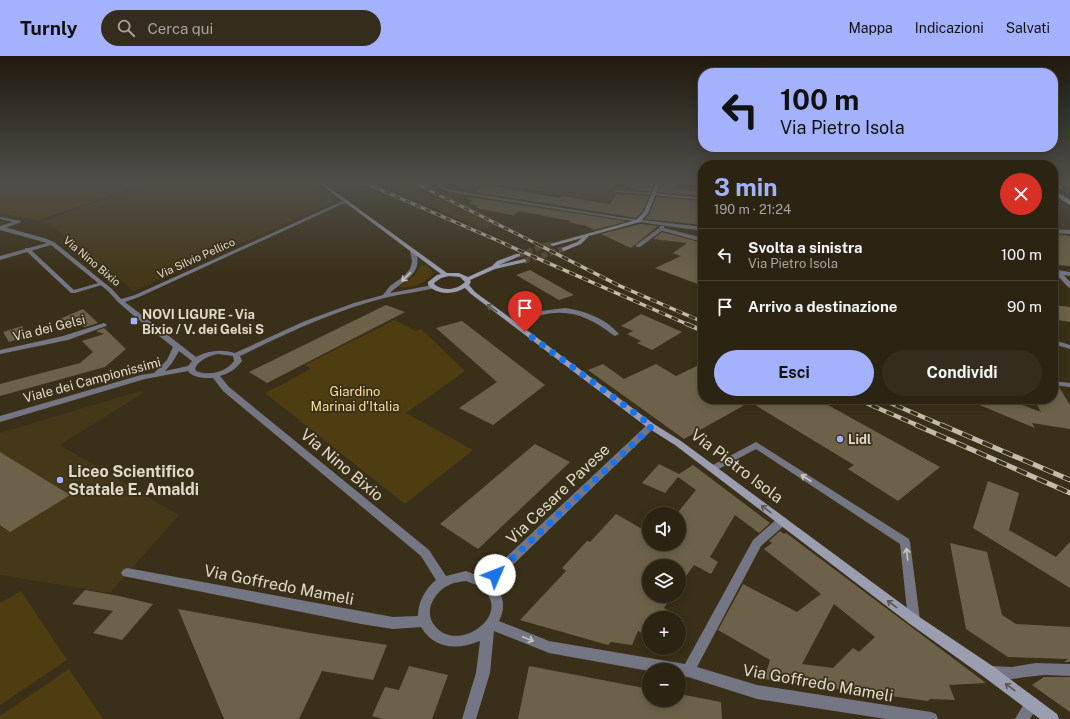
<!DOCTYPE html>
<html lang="it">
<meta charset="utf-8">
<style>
body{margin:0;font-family:"Public Sans",sans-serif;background:#342c1c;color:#f1f3f6;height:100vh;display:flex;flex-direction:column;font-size:15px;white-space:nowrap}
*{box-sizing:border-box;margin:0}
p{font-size:13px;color:#a6a4a0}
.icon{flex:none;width:22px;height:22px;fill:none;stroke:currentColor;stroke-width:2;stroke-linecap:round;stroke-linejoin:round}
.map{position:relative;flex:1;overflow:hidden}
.drawer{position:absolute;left:698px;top:104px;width:360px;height:244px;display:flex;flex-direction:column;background:#2c2413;border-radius:16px;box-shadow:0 2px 10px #0003,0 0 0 1px #484133}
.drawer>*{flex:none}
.banner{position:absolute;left:698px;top:12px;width:360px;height:84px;border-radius:16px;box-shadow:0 2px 10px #0003,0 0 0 1px #484133;background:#a4b1fc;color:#111;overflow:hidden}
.tools{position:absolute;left:642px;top:451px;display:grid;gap:8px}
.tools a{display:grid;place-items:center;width:44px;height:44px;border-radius:50%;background:#2c2413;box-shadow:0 2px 10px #0003,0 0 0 1px #484133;font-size:20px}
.pin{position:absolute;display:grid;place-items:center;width:34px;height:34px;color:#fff;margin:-41px -17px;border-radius:50% 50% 50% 0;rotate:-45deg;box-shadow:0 0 4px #0007}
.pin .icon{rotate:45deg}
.me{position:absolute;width:44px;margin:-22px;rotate:46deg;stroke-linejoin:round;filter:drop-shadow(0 0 3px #0008)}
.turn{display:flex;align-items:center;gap:14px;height:84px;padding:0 16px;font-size:18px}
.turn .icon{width:52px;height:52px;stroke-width:2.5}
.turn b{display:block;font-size:28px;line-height:34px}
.round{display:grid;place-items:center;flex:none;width:42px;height:42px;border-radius:21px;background:#342c1c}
.head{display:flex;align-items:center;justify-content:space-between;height:68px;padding:0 16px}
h1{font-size:24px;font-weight:700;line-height:30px;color:#a4b1fc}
.primary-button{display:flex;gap:8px;margin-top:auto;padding:8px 16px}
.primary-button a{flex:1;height:46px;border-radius:24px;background:#a4b1fc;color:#111;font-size:16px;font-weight:700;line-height:46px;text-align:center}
.primary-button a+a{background:#342c1c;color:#f1f3f6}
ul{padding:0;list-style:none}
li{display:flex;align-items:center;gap:12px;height:52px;padding:0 16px;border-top:1px solid #484133}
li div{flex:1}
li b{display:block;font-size:15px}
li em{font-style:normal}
header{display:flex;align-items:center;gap:24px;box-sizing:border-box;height:56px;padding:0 20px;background:#a4b1fc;color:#111}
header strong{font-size:19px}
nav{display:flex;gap:22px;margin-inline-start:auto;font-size:14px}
.search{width:280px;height:36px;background:#342c1c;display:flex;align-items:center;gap:10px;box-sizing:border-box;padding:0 14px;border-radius:22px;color:#a6a4a0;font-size:15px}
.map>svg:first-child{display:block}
</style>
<header>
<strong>Turnly</strong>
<div class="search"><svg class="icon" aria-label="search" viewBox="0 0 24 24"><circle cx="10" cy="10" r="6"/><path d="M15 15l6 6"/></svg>Cerca qui</div>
<nav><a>Mappa</a><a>Indicazioni</a><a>Salvati</a></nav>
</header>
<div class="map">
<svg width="1070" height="663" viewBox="0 0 1070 663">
<rect width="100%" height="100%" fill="#3a3019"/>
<!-- built -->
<g fill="#453818">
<polygon points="152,127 310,127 336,145 134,235 49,167 41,166"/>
<polygon points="376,127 429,127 500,167 483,173"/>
<polygon points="140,335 143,337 60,389 179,459 110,537 0,519 0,377"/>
</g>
<!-- green -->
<g fill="#4e3d10">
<polygon points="0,127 147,127 38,164 0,157"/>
<polygon points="488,127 621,127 610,146"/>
<path d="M427,209L433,216C429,227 410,233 399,231L415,219L420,210Z"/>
<polygon points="394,264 416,275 421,273 465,315 406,357 473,394 405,448 265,337 311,313 305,309"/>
<polygon points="21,535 67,604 0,649 0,547"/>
<polygon points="69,613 103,663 0,663 0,660"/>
</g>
<!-- building -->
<g fill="#6d6249" fill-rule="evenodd">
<polygon points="636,127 655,127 651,135 629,134 632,129 635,129"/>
<polygon points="661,127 677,127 675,133 703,135 703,140 658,136"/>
<polygon points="486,129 559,142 563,140 610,148 616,138 649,140 643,155 636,162 475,136"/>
<polygon points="469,141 625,165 625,166 594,174 586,170 568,166 571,165 519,155 513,159 476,152 478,150 468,147 473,144 465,143"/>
<polygon points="656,141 703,145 702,169 645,163 649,158"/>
<polygon points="640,168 658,170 631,192 601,178"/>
<polygon points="662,176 703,187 703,230 655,212 681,200 673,197 687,187 653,183"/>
<polygon points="1053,178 1070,180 1070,210 1057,209 1053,205"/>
<polygon points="530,214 574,239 559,244 516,219"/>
<polygon points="386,249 405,256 267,327 249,316"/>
<polygon points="1053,249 1070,251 1070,266 1057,264 1053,260"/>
<polygon points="83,253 98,267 85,271 60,263"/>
<polygon points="641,258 682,276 652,294 637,287 641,285 627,278 633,275 621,270"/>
<polygon points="462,265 545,329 493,369 459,352 497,326 436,272"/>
<polygon points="22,270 29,280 9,286 3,276"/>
<polygon points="104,272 126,293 105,311 0,340 0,328 80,307 93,296 82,285 104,278 96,275"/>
<polygon points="703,307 703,343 817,343 940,411 898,445 848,413 854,409 750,346 684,383 588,314 603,308 624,323 656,308 676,320"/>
<polygon points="1053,331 1059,331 1070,349 1070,373 1032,367 1035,372 965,343 1007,343 1041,356 1034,343 1053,343"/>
<polygon points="535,388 570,406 478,493 440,468"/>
<polygon points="0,396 70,439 10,476 0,469"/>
<polygon points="659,408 679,418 693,409 770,467 759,477 735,459 710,501 718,506 711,518 694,509 679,530 679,510 649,510 649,540 672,540 664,552 682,562 649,562 649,581 638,575 632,589 611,586 608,589 520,564 566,515 562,512 587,485 590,486 616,458 649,477 649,488 679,488 679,455 696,434 678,421 665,437 642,427"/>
<polygon points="988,425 1019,437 1009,474 1056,501 1070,486 1070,532 973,472"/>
<path d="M780,475L784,478L786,477L986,627L949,629L955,644L930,643L928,645L764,623L770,604L718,574L743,528L797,556L821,538L764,493L772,487L769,485ZM834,548L875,581L859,596L853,592L833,612L802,608Z"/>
<polygon points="950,487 987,496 1002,559 1016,568 1070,571 1070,606 1064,606 1068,603 1008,601 966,573"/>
<polygon points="85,534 119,540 153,548 122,584 93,577 113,555 72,548"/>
<polygon points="178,553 310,577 387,589 373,624 322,615 299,663 224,663"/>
<polygon points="409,610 448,619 432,663 383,663 372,660 385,631 399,634"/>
<polygon points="529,610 649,633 649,644 679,644 679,638 721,646 722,663 518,663"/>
<polygon points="1044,621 1070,621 1070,656 1032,629"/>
</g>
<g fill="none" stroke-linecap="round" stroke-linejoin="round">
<!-- secondary-tunnel-far1 -->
<polyline stroke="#534a34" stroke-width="5" stroke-dasharray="5 2.5" stroke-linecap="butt" points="548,189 553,188"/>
<!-- secondary-tunnel -->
<g stroke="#534a34" stroke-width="6" stroke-dasharray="6 3" stroke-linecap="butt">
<polyline points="518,199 551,188"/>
<polyline points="524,205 564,193"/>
</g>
<!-- lane -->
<g fill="#747783" fill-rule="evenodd">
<polygon points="615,134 654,137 656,138 654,139 617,136 615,136"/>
<polygon points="0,161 21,165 21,166 0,174 0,170 13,166 0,163"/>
<polygon points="659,172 664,173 640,191 636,191 636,189"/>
<polygon points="25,192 29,192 74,234 102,226 105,228 75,237 71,237 25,194"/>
<path d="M565,252C585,255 605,262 619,278L615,280L613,279C592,262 569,252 542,259C532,261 522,265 512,268L509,266L510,265L541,255Z"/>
<polygon points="756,386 909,483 910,486 920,564 918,568 914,570 910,568 908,564 900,488 756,393 715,415 709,415 707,413 709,411"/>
</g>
<!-- street -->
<g fill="#747783" fill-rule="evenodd">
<polygon points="432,127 436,127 450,134 625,162 703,171 703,175 625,164 449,136"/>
<polygon points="654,137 703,142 703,144 652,139 652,137"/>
<path d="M345,144L349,145L139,241L125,246L196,301C209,294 221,293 235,297L305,265L354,247L383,239L390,230L404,220L410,213L412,205L410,195L415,194C425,217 404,224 390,237L433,229L436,231L435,232C418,236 401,238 384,242C334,255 287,277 240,300L242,305C236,313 230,317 220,320L229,331L429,494L446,520L466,515L484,522L648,368H654L655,370L654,372L493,528C504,538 506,552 499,565L549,585L685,608L753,484L778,462L782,461L786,462L787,465L786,468L761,490L697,611L757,629L931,656L936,658L938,663H886L757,643L688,621L679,620V614L649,615L549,597L494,575L490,617L476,663H462L476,617L480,585C458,594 435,594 421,571L393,573L361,568L123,520L121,517L123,514L127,512L393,561L418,560C418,546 425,533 436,524L421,500L223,335L213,322C205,322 192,322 188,315L145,323L0,366V360L141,319L154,317L167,304L173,291L134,260L118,246L108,235L51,189L0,204V200L47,187L0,174V170L44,182L54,186L112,233L121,243L135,239ZM179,295L192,305L188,310L165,315L172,307ZM218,298L233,300L234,305C225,317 209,320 196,315L195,312C200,303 209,300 218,298ZM466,525C470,527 476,528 480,531C516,557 458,599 435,570C422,555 436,534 451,528C455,526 461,526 466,525Z"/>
<polygon points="660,170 664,170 664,172 703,182 703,186 659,174"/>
<polygon points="1053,173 1070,174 1070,178 1053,177"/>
<polygon points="1058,214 1070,216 1070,220 1064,219 1070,226 1070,232 1068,231 1056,218 1053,216"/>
<polygon points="104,267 106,268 107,269 106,270 68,284 0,298 0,294 63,280"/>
<polygon points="1053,284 1070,289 1070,293 1053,288"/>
<polygon points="1053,325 1070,327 1070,331 1053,329"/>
<path d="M1036,607L1070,608V620C1059,620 1046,618 1035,620C1019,621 1003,627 987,621L985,616L987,611L992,610L1011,611Z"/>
<polygon points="1032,641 1037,643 1039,648 1030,663 1015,663 1027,643"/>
</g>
<!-- secondary -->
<g fill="#9a9eb0" fill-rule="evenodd">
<path d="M319,127H323L447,217H459L468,221L492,210L497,205L516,198H520V200L499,209L524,203L526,204V206L495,213L470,224L471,226L469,229L475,236L654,368L681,385L918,560L994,611L1057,658L1059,663H1040L984,621L910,568L675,389L648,372L471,238L465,232C453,239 437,239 428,229V226L437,219L441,218ZM449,220L460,221L465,226C457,234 443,236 434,228V227L441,222Z"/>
<polygon points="656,127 660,127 648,157 640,166 589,180 581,188 564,195 562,194 562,192 577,186 582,182 553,190 550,188 636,164 644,156"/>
<polygon points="1053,127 1070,127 1070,129 1054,128"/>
</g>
<!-- primary -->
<polygon fill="#b7bcd4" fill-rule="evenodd" points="1053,127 1062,130 1062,132 1054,134 1070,144 1070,149 1053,138 1053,130 1055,130"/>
<!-- rail-far3 casing -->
<g stroke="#c3bcac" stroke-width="3">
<g id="rail-far3">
<polyline points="365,127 508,189"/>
<polyline points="415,127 539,189"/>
</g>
</g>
<!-- rail-far2 casing -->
<g stroke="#c3bcac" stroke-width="3.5">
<g id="rail-far2">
<polyline points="505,188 689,269"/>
<polyline points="537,188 620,230 703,266"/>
</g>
</g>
<!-- rail-far1 casing -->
<g stroke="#c3bcac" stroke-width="4.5">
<g id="rail-far1">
<polyline points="687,268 703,275"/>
<polyline points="857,343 919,370"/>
<polyline points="881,343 944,370"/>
</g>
</g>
<!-- rail casing -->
<g stroke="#c3bcac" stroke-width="5">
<g id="rail">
<polyline points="916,369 1070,437"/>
<polyline points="942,369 1070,424"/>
</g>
</g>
<!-- rail-far3 -->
<use href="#rail-far3" stroke="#3a3019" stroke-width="2" stroke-dasharray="5.5" stroke-linecap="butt"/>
<!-- rail-far2 -->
<use href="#rail-far2" stroke="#3a3019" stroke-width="2.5" stroke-dasharray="7" stroke-linecap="butt"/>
<!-- rail-far1 -->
<use href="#rail-far1" stroke="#3a3019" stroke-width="3" stroke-dasharray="8" stroke-linecap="butt"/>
<!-- rail -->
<use href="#rail" stroke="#3a3019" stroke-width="3.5" stroke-dasharray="11" stroke-linecap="butt"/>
</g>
<!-- one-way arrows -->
<defs><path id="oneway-shaft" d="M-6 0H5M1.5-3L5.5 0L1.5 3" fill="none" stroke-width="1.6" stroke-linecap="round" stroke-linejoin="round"/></defs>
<g stroke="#cac6bd">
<use href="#oneway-shaft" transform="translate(406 221) rotate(135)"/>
<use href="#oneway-shaft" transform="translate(806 422) rotate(-147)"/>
<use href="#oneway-shaft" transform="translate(907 498) rotate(-97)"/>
<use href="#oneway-shaft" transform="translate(528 583) rotate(22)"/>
</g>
<g stroke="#5c564e">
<use href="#oneway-shaft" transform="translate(492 252) rotate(-144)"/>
<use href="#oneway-shaft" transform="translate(766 453) rotate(-143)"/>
<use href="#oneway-shaft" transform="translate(892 548) rotate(-143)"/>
<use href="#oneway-shaft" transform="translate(1010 631) rotate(-143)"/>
</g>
<!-- sky -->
<linearGradient id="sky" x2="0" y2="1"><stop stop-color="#201a0e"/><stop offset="0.58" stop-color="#4f4e49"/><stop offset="1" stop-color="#4f4e49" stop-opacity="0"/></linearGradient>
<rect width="1070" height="219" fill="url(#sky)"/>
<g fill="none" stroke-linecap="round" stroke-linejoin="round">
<!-- route -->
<polyline stroke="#1a73e8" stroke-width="7" stroke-dasharray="0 12.6" points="495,519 652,370 525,276"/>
</g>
<!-- markers -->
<g fill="#a4b1fc" stroke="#3a3019" stroke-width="1.5">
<rect x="130" y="261" width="8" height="8" rx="2"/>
<circle cx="840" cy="383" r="4"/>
<circle cx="60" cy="424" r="4"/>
</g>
<g text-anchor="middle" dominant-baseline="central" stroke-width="3.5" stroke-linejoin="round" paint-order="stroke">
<!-- far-street labels -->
<g font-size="11" fill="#e0dacb" stroke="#3a3019">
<text transform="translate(196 202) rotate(-24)">Via Silvio Pellico</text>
<text transform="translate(92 205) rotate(40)">Via Nino Bixio</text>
</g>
<!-- poi labels -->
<g font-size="13" font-weight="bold" fill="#e0dacb" stroke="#3a3019" text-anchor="start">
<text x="142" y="258">NOVI LIGURE - Via<tspan x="142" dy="15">Bixio / V. dei Gelsi S</tspan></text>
<text x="848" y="383">Lidl</text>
</g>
<!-- street labels -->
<g font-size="13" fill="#e0dacb" stroke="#3a3019">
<text transform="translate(49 272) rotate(-14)">Via dei Gelsi</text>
<text transform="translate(92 324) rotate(-15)">Viale dei Campionissimi</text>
</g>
<!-- park labels -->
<g font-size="13" fill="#fbdf9d" stroke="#3a3019">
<text x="355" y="335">Giardino<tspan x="355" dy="15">Marinai d'Italia</tspan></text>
</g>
<!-- near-street labels -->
<g font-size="16" fill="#e0dacb" stroke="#3a3019">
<text transform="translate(342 409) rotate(40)">Via Nino Bixio</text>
<text transform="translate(737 410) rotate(37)">Via Pietro Isola</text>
<text transform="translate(558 438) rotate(-44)">Via Cesare Pavese</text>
<text transform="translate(279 529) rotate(11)">Via Goffredo Mameli</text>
<text transform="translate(818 627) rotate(10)">Via Goffredo Mameli</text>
</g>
<!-- near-poi labels -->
<g font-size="16" font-weight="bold" fill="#e0dacb" stroke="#3a3019" text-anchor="start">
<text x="68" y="415">Liceo Scientifico<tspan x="68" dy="18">Statale E. Amaldi</tspan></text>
</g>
</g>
</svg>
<div class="tools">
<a><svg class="icon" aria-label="sound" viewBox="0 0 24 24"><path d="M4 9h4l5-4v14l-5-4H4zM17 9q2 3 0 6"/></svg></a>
<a><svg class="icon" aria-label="layers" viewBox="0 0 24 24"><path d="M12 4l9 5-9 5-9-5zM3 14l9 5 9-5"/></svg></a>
<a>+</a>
<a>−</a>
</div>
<div class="pin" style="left:525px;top:276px;background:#d93025"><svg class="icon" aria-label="arrive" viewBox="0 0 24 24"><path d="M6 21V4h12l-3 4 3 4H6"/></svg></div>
<svg class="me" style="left:495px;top:519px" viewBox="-20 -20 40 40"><circle r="19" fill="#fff"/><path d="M0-13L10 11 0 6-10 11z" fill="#1a73e8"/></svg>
<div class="banner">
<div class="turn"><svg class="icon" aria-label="left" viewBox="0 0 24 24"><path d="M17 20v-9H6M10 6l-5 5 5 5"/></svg><div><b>100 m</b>Via Pietro Isola</div></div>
</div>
<section class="drawer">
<div class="head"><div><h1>3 min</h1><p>190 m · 21:24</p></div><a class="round" style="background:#d93025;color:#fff"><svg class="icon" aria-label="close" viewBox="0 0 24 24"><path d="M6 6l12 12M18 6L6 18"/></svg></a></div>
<ul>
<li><svg class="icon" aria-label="left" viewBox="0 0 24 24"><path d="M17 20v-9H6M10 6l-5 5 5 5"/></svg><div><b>Svolta a sinistra</b><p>Via Pietro Isola</p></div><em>100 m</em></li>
<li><svg class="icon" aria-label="arrive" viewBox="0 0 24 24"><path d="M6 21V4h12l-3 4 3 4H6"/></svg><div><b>Arrivo a destinazione</b></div><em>90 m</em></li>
</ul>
<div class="primary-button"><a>Esci</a><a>Condividi</a></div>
</section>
</div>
